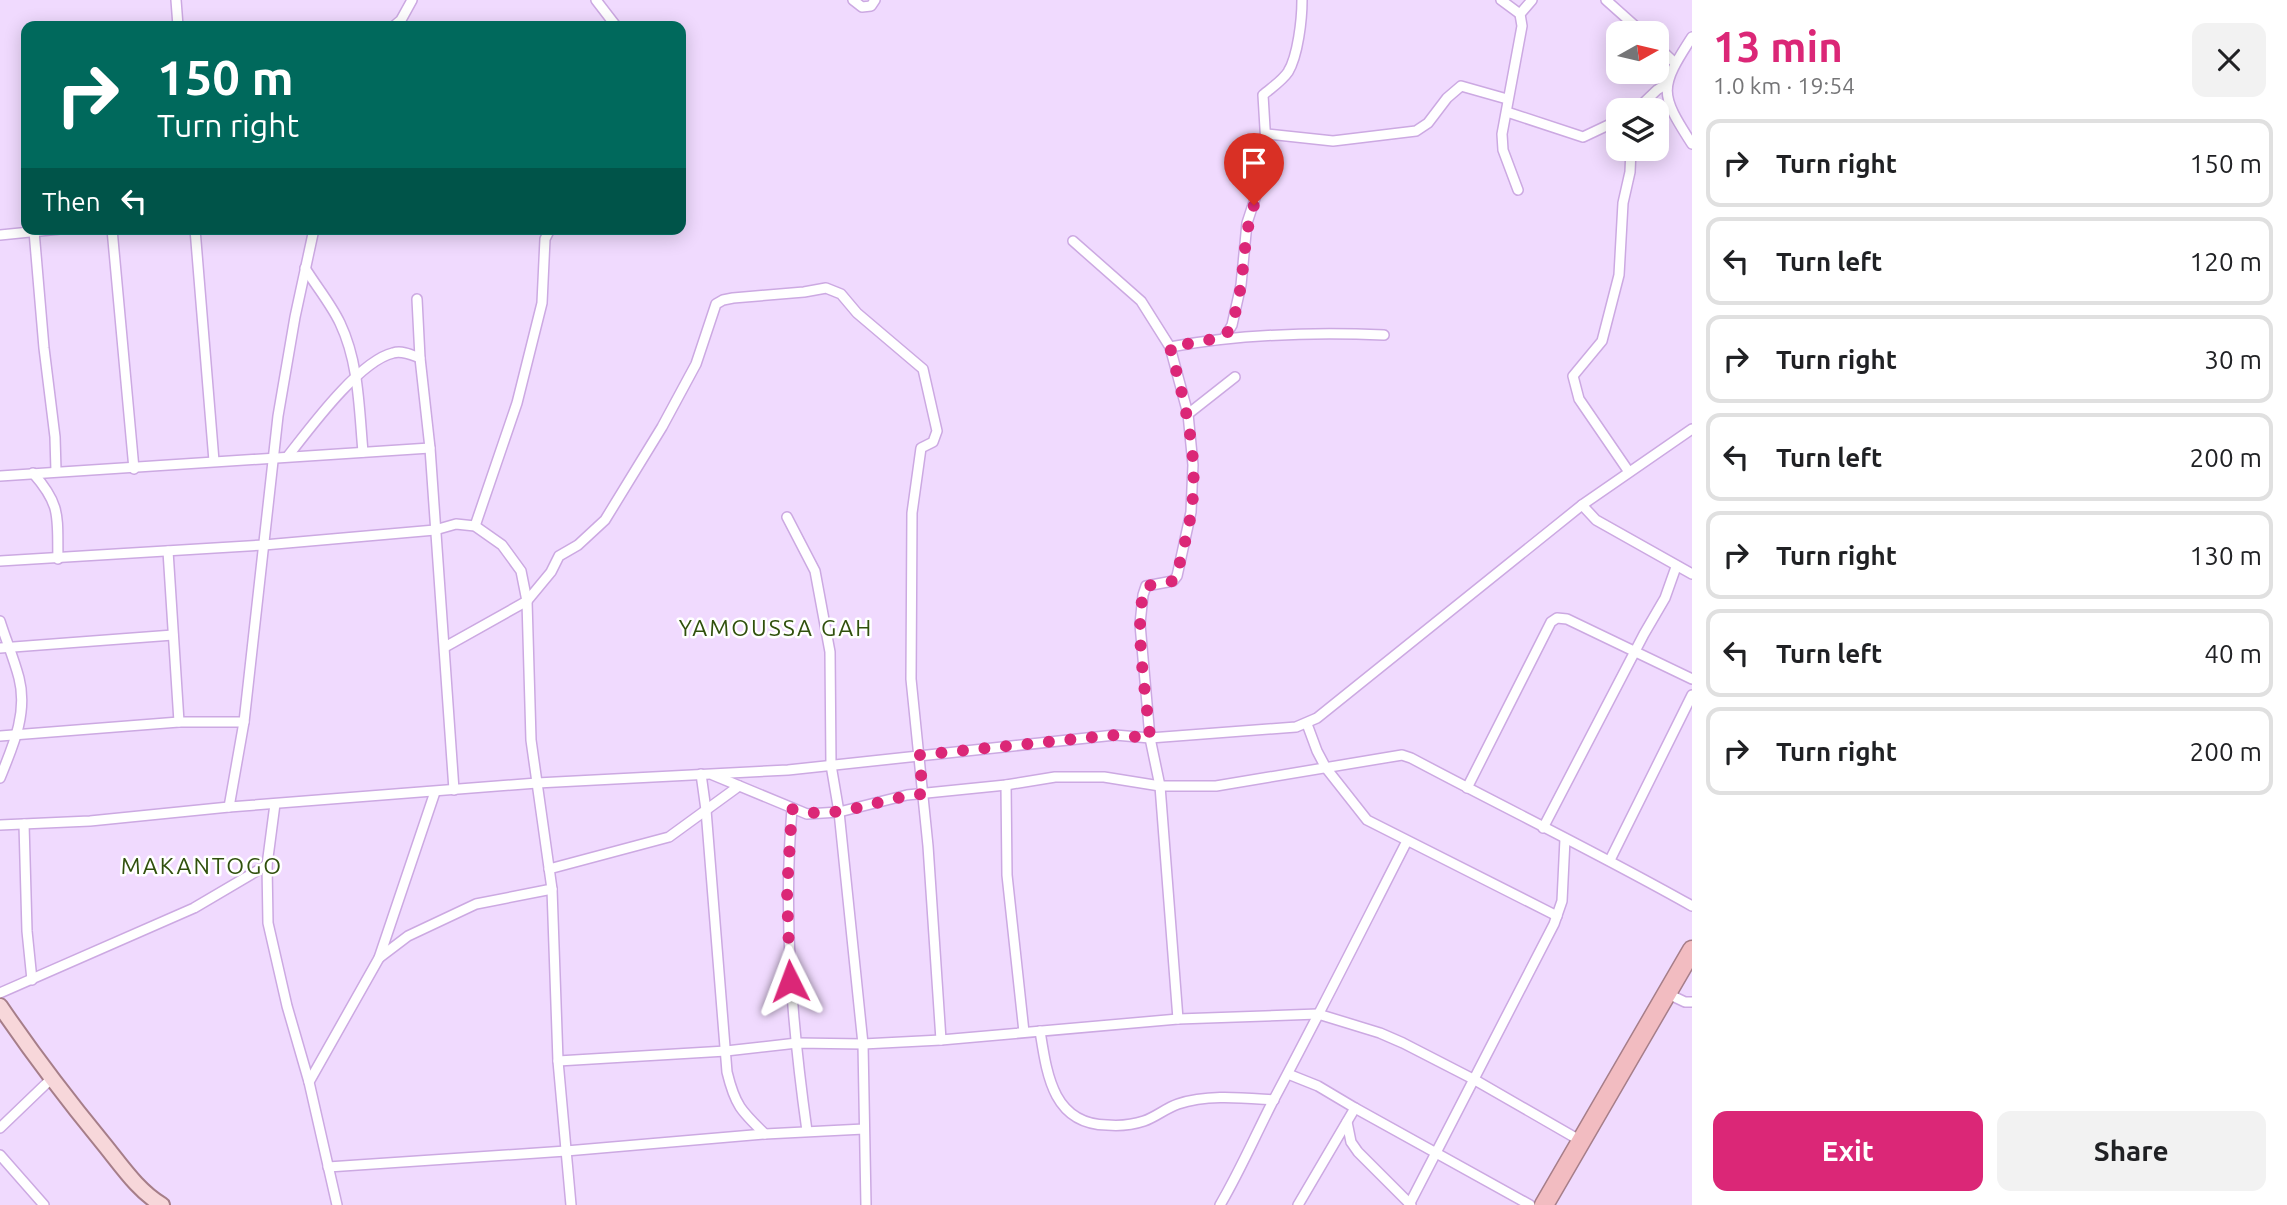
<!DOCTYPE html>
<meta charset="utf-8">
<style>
body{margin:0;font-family:Ubuntu,sans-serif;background:#f2f2f2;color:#202124;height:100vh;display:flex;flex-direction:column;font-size:26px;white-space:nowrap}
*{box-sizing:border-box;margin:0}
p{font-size:23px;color:#757577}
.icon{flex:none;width:38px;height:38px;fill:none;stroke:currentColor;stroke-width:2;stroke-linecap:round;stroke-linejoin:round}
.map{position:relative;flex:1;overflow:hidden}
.side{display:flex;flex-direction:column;background:#fff;width:595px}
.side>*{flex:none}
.guide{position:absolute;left:21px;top:21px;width:665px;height:214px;border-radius:14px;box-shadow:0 4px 18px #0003;background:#00695c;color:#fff;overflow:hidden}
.needle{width:46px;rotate:82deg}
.fabs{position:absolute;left:1606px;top:21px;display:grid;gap:14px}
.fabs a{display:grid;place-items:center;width:63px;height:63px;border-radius:14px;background:#fff;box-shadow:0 4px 18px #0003;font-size:35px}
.pin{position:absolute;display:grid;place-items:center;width:60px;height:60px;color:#fff;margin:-72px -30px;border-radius:50% 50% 50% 0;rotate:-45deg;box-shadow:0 0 7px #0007}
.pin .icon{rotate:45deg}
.me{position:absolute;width:77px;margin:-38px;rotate:357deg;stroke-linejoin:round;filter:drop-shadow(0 0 5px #0008)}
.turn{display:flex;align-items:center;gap:24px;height:147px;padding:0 21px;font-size:32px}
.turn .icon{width:91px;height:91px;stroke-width:2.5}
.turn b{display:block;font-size:49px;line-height:60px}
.then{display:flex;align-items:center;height:66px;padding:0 21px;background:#0003;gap:14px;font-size:26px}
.round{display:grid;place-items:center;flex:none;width:74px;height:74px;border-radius:14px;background:#f2f2f2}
.overview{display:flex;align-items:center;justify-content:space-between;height:119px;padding:0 21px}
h1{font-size:42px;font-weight:700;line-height:52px;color:#db2777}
.cta{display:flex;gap:14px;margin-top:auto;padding:14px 21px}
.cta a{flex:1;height:80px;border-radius:14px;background:#db2777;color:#fff;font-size:28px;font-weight:700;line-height:80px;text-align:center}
.cta a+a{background:#f2f2f2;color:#202124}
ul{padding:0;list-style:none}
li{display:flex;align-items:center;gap:21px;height:88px;margin:0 14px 10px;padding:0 7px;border:4px solid #e0e0e0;border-radius:14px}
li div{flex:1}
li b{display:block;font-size:26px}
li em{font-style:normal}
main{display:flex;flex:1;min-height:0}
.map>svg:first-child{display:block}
</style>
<main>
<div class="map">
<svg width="1692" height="1205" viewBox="0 0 1692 1205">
<rect width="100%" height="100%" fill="#f0dafe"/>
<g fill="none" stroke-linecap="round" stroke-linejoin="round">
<!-- street casing -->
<g stroke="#cca9e2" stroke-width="12">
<g id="street">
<polyline points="176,0 178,26"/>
<polyline points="596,0 616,26"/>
<polyline points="853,0 862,7 871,6 875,0"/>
<polyline points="1501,0 1520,14"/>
<polyline points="1606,0 1643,33"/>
<polyline points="394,26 401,20 412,0"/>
<path d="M1692,37C1659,88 1659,93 1692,144"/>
<polyline points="1657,46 1675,63"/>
<polyline points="1636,110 1657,90 1665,85"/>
<polyline points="1507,112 1583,137 1619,120"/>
<polyline points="1267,134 1333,141 1416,131 1428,123 1447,98 1461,86 1507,99"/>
<polyline points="1518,190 1503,150 1502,134 1522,26 1520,14 1532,0"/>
<polyline points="112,229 134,469"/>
<polyline points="195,229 214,461"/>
<polyline points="34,231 44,348 55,437 56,471"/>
<polyline points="0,235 60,229"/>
<polyline points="1073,241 1141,301 1170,347 1188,414 1193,465 1191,512 1177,576 1173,581 1146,586 1143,595 1140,624 1150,738 1160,786 1178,1019"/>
<path d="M305,268C316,286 331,304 340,323C359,363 359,408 363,452"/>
<polyline points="417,299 420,358 430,448 454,790"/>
<path d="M1225,337L1232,325L1241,285L1247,223L1267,162L1263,95C1271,88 1282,81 1288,72C1298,56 1302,19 1302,0"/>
<path d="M1170,347C1240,334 1313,332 1384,335"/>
<polyline points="1188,414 1235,377"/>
<path d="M288,456C310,428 359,361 393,353C402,350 412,355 420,358"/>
<polyline points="1629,472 1579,399 1573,376 1602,341 1619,275 1623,203 1630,172 1631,149"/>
<path d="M33,473C62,506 57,517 58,559"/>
<polyline points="0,476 430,448"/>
<polyline points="1582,505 1596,520 1692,574"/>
<polyline points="787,517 815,571 830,652 831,765 839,812 863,1044 866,1205"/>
<polyline points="475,526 517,403 542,303 545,239 550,229"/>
<polyline points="168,551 179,722"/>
<polyline points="0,561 264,545 435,530 456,524 475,526 502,545 521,571 527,601 531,740 552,889 558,1061 571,1205"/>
<path d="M0,621C6,640 14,659 19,678C28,713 13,746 0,778"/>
<polyline points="445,647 527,601 551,572 559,556 578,545 605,520 662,427 696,364 716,304 723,300 733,298 804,292 826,288 841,294 857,313 923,369 937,431 933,442 921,448 912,513 911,679 928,846 941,1040"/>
<polyline points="0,648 173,635"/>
<polyline points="1307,724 1317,751 1326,768 1367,820 1557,916"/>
<polyline points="0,736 179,722 244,722"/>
<path d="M701,774L706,810L727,1072C735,1105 741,1111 765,1134"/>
<path d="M713,775L807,814L839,812L907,795L1006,785L1055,777H1104L1160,786H1216L1402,755L1411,758C1505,808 1600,854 1692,906"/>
<polyline points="1006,785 1007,875 1024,1032"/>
<polyline points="1467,788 1551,622 1557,618 1567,619 1692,679"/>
<polyline points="275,804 267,865 268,923 287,1006 309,1082"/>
<polyline points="229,807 244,722 278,416 295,317 314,229"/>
<path d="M792,809C783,917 792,1024 807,1131"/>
<polyline points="24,824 27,931 32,980"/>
<polyline points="0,825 90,821 229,807 537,783 788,770 1115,735 1150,738 1296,727 1317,718 1582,505 1692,429"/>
<polyline points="1543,828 1644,634 1665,598 1676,567"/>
<polyline points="1610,860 1692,695"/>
<polyline points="549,869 669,837 739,786"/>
<polyline points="379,958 408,936 476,904 552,889"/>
<polyline points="0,993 194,908 267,865"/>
<polyline points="1666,993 1685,1002 1692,1002"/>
<path d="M1040,1031C1047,1075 1053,1124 1107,1125C1119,1126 1132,1125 1144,1121C1156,1117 1166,1108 1178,1104C1208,1094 1243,1098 1274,1100"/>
<polyline points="558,1061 726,1051 797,1043 863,1044 941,1040 1178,1019 1318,1014 1380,1033 1403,1043 1475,1080 1581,1141"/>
<polyline points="1288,1074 1318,1086 1355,1108 1298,1205"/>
<polyline points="1355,1108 1530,1205"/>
<polyline points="1347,1122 1351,1142 1358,1152 1411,1205"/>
<polyline points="0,1128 51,1079"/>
<polyline points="0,1155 44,1205"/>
<polyline points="328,1167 566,1151 765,1134 864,1129"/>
<polyline points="337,1205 309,1082 379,958 435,792"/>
<path d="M1220,1205C1240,1171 1255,1136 1273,1101C1319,1015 1363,927 1407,841"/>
<path d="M1409,1205C1457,1111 1506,1018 1554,924L1562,901L1565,839"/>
</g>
</g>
<!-- primary casing -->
<g stroke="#a67e89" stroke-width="18">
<path id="primary" d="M0,1006C32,1053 67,1099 103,1143C121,1165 138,1191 162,1205"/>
</g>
<!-- highway casing -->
<g stroke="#a67e89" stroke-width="21">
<polyline id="highway" points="1544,1205 1692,950"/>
</g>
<!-- street -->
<use href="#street" stroke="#fff" stroke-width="9"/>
<!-- primary -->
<use href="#primary" stroke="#f7d7da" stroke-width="14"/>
<!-- highway -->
<use href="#highway" stroke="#f2bcc1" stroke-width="18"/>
</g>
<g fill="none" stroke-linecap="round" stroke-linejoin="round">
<!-- route -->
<path stroke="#db2777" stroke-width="12" stroke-dasharray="0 21.6" d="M790,981L787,891L792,809C834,822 879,798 923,794L919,755L1115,735L1150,738C1147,700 1132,619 1146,586L1173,581L1177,576C1181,555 1188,534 1191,513C1200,456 1184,401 1170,347L1225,337C1248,297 1239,247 1254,205"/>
</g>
<g text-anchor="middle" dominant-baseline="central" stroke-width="5" stroke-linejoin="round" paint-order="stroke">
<!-- quarter labels -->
<g font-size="23" letter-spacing="2" fill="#30500d" stroke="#fff">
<text x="776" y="627">YAMOUSSA GAH</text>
<text x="202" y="865">MAKANTOGO</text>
</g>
</g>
</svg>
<div class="fabs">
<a><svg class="needle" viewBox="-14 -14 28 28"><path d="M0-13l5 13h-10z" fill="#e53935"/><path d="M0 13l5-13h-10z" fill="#757577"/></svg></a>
<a><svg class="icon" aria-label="layers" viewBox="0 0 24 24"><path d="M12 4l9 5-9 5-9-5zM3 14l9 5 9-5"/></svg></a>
</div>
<div class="pin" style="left:1254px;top:205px;background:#d93025"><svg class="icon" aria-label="arrive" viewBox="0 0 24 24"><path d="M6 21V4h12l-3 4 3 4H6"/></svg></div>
<svg class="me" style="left:790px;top:981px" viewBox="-20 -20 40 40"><path d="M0-17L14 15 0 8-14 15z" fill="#db2777" stroke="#fff" stroke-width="4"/></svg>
<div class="guide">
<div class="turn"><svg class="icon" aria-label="right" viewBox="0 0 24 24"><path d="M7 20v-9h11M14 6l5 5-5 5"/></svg><div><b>150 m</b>Turn right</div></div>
<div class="then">Then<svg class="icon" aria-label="left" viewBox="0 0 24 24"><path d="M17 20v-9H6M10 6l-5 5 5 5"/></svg></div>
</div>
</div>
<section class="side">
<div class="overview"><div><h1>13 min</h1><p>1.0 km · 19:54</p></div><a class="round"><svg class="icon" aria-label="close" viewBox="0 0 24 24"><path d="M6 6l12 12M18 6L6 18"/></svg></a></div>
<ul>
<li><svg class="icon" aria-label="right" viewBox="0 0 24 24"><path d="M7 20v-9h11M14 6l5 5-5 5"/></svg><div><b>Turn right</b></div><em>150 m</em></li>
<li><svg class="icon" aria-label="left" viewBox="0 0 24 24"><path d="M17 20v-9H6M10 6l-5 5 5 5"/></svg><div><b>Turn left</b></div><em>120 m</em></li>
<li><svg class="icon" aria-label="right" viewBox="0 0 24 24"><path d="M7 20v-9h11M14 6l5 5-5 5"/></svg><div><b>Turn right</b></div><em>30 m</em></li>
<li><svg class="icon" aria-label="left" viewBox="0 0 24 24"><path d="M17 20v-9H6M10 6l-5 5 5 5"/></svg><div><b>Turn left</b></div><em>200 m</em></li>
<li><svg class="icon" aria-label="right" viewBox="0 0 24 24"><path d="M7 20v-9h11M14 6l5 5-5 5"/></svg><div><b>Turn right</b></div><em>130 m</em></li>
<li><svg class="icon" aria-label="left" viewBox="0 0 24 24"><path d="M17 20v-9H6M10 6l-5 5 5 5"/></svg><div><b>Turn left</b></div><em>40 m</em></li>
<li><svg class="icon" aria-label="right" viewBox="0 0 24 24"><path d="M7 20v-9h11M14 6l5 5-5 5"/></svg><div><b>Turn right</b></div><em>200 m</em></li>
</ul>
<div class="cta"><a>Exit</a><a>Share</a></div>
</section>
</main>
